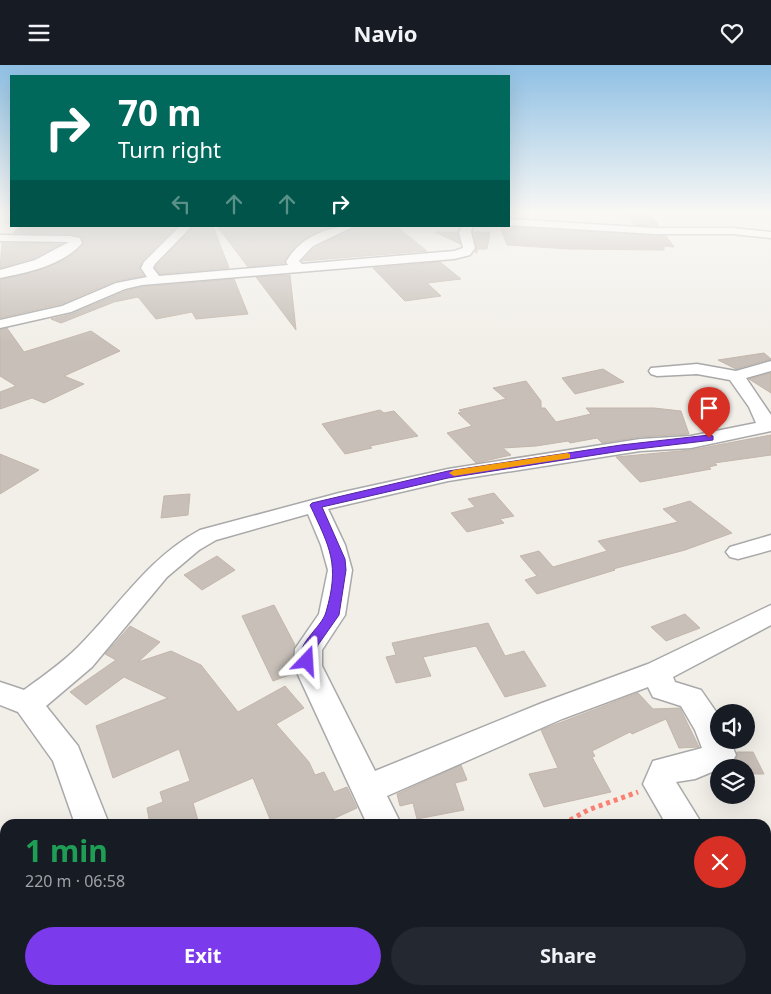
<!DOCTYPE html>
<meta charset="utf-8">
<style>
body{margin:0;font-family:"Noto Sans",sans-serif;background:#242831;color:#f1f3f6;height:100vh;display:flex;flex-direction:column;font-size:19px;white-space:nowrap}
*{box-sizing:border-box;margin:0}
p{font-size:16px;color:#9ea1a6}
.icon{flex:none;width:28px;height:28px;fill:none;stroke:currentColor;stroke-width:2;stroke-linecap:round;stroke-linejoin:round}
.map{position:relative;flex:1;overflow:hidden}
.side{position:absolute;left:0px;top:754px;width:771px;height:176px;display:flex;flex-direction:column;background:#171b24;border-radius:15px 15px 0 0;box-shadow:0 5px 20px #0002}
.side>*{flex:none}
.hud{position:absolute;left:10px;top:10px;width:500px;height:152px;border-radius:0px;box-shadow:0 5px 20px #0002;background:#00695c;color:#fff;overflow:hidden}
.tools{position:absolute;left:710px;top:639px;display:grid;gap:10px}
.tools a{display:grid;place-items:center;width:45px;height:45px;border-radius:50%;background:#171b24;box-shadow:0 5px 20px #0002;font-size:25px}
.pin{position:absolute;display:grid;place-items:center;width:42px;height:42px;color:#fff;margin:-51px -21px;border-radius:50% 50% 50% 0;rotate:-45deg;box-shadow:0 0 5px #0007}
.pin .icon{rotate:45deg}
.me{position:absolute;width:55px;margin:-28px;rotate:20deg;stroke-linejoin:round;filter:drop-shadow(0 0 4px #0008)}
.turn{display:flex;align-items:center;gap:18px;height:105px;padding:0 25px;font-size:22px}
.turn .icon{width:65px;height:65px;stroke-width:2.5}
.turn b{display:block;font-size:35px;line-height:42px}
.lanes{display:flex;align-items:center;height:48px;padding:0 25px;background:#0003;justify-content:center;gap:25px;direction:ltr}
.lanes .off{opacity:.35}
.round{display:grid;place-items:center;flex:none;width:52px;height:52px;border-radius:26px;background:#242831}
.summary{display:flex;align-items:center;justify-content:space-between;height:85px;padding:0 25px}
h1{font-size:30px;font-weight:700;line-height:38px;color:#1e9e55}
.action{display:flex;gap:10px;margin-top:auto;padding:10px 25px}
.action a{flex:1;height:58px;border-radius:30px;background:#7c3aed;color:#fff;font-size:20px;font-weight:700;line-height:58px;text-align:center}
.action a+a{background:#242831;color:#f1f3f6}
header{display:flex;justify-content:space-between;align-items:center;height:65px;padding:0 25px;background:#171b24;font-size:22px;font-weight:700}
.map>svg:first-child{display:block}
</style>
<header><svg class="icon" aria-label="menu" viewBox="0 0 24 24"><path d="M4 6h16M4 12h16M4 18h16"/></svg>Navio<svg class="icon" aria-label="heart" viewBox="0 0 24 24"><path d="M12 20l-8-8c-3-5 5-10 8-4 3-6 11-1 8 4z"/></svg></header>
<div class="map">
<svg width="771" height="929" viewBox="0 0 771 929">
<rect width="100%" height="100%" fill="#f2efe9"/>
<!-- building -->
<g fill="#c7bfb8" stroke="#c4b6ab">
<polygon points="626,148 649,148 659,161 634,160"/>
<polygon points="21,161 177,161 142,196 139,204 144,211 115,216 61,239 0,253 0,215 33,207 56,199 75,187 83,179 80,171 70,169 13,168"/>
<polygon points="194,161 213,161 229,203 160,209 155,203 157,200"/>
<polygon points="217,161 335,161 306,173 291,187 285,198 248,202"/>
<polygon points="357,161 396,161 427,186 302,196 314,183"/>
<polygon points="500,161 666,171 674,182 664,181 664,185 570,184 507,180"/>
<polygon points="435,167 457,167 460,179"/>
<polygon points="473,167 490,167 487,184 477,184 477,188 475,187 477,183"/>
<polygon points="2,178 62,179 34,193 0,203"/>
<polygon points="440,197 461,214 427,218 441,231 405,236 373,203"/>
<polygon points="290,210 296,265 256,212"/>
<polygon points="234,214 248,249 196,254 192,247 156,254 138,232 114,237 61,258 51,254 72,249 126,226 142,222"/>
<polygon points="7,263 24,287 91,266 120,286 64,311 84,319 44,338 32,333 0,344 0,327 16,321 0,311 0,265"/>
<polygon points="764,288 771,294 736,304 718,295"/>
<polygon points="603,304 624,317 575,329 562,313"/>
<polygon points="771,308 771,328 749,314"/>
<polygon points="526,316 541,336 541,343 545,343 556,357 591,349 586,343 654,343 681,346 689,369 640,372 602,378 597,373 570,378 568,376 536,381 503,383 511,390 476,398 447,368 472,361 458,348 462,347 459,345 506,334 493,323"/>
<polygon points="380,345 384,348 394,346 418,371 370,381 372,383 345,389 322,359"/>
<polygon points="771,370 771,390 714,398 717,400 709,402 711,404 640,417 616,392 691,385"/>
<polygon points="0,389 39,405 0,429"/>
<polygon points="494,428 514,451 500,454 504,458 467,467 451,448 475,442 468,434"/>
<polygon points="190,429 188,450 161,453 164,431"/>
<polygon points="690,436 732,468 685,485 613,504 615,505 537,529 525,515 537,511 520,491 539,486 553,502 607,486 598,476 678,457 663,444"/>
<polygon points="217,491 235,505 202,525 184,510"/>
<polygon points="274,540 295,580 292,601 295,608 273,616 242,551"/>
<polygon points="685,549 700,563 666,576 651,562"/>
<polygon points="488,558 505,591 524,586 546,621 505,632 476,581 423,592 431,611 396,618 386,592 396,590 392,578"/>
<polygon points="130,561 160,577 138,597 171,586 201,600 238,647 285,621 304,643 276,659 309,697 315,710 324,707 334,727 347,722 357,743 322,759 272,759 253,713 193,738 199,759 150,759 147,743 163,737 160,727 190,716 179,684 113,713 96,661 168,633 124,612 86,640 70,627 116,595 105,589"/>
<polygon points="638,628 653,644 680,643 699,682 679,683 666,654 632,669 630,667 592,686 595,691 592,692 611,727 544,742 529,709 558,703 541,665"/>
<polygon points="737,687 753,687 764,709 746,709 746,702 741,702 736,693"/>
<polygon points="461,700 467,715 455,718 464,745 417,754 413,738 400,741 397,729"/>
</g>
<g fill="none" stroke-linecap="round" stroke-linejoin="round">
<!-- minor casing -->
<g stroke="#a9a9a9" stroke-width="3">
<g id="minor">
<polygon points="509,154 655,163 732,163 771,167 771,173 732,169 655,169 509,160"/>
<path d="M180,161H192L155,199L153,203L159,211L288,200L286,197C300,172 328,161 355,161L313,181L299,196L302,199L454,186L463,183L459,167L462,161H473L471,167L475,183L470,190L454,194L142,220L125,224L71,247L0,263V255L62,241L116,218L147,212L141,203L144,197Z"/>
<path d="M0,170L70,171L80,173L82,178C64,200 26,208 0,213V205L35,195L69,177L0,176Z"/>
<path d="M771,296V306L746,313L771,350V366L691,383L640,386L448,416L328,444L345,480L352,505L345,550L322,585V601L375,706L542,638L648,599L771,540V560L673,612L675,617L701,625L719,651V675H730L736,690L731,699L695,714L676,717L702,759H666L643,719L653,696L702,683L695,665L681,641L653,632L648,622L562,654L387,731L401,759H367L294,601L295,584L319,549L328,505L321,480L308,449L216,475L199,485L167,512L92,602L46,641L78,681L109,759H75L53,696L18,647L0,640V617L24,625C43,611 62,598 78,582C119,541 148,493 200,465L339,428L448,404L640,374L691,371L756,358L749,342L730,315L697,309L657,311L651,309L649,306L651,303L697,299L736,306Z"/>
<polygon points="771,470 771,485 738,494 730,492 726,487 730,482"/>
<rect x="0" y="784" width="5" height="34"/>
<polygon points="766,865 771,867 771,929 748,929 750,925 766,925"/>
<polygon points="181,925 221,925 223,929 183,929"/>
<rect x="415" y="925" width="40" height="4"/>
</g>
</g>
<!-- path -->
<polyline stroke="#fa8072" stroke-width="5" stroke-dasharray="4 4" stroke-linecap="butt" points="563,759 588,745 638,727"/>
<!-- minor -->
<use href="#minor" fill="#fff" fill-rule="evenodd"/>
</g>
<!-- sky -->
<linearGradient id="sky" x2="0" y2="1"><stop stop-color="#8fc0e4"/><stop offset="0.53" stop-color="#f9f8f5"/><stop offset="1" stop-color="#f9f8f5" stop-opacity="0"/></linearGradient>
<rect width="771" height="278" fill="url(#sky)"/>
<!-- route -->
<path fill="#7c3aed" stroke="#51269a" d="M709,370L713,371V375L621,386L448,413L322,442L345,494L346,505L339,550L318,580L312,600H302C292,581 322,563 326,547C340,499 330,483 310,440L312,438L448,406L621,380Z"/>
<!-- slow -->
<polygon fill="#f59e0b" points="567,388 570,389 570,393 454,411 449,408 454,405"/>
</svg>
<div class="tools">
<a><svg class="icon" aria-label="sound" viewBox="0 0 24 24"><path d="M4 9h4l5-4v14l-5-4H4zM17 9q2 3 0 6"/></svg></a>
<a><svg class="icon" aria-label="layers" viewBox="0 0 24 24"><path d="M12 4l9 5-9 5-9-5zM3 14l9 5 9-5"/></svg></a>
</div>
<div class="pin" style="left:709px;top:373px;background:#d93025"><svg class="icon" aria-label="arrive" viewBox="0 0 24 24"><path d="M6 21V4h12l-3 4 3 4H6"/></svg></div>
<svg class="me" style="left:307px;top:596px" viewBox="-20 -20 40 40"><path d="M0-17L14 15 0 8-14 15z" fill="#7c3aed" stroke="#fff" stroke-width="4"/></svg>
<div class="hud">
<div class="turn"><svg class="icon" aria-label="right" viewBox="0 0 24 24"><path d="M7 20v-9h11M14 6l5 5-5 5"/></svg><div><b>70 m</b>Turn right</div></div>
<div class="lanes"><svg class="icon off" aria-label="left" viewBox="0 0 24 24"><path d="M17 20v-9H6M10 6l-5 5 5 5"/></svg><svg class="icon off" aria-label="ahead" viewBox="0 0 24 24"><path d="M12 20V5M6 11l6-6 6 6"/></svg><svg class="icon off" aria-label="ahead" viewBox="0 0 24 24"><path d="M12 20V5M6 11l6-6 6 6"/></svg><svg class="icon" aria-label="right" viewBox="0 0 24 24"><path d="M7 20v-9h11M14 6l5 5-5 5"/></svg></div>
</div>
<section class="side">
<div class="summary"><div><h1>1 min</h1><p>220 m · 06:58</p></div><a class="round" style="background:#d93025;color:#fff"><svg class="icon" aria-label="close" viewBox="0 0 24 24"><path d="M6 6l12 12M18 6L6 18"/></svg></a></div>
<div class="action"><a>Exit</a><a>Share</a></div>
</section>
</div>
